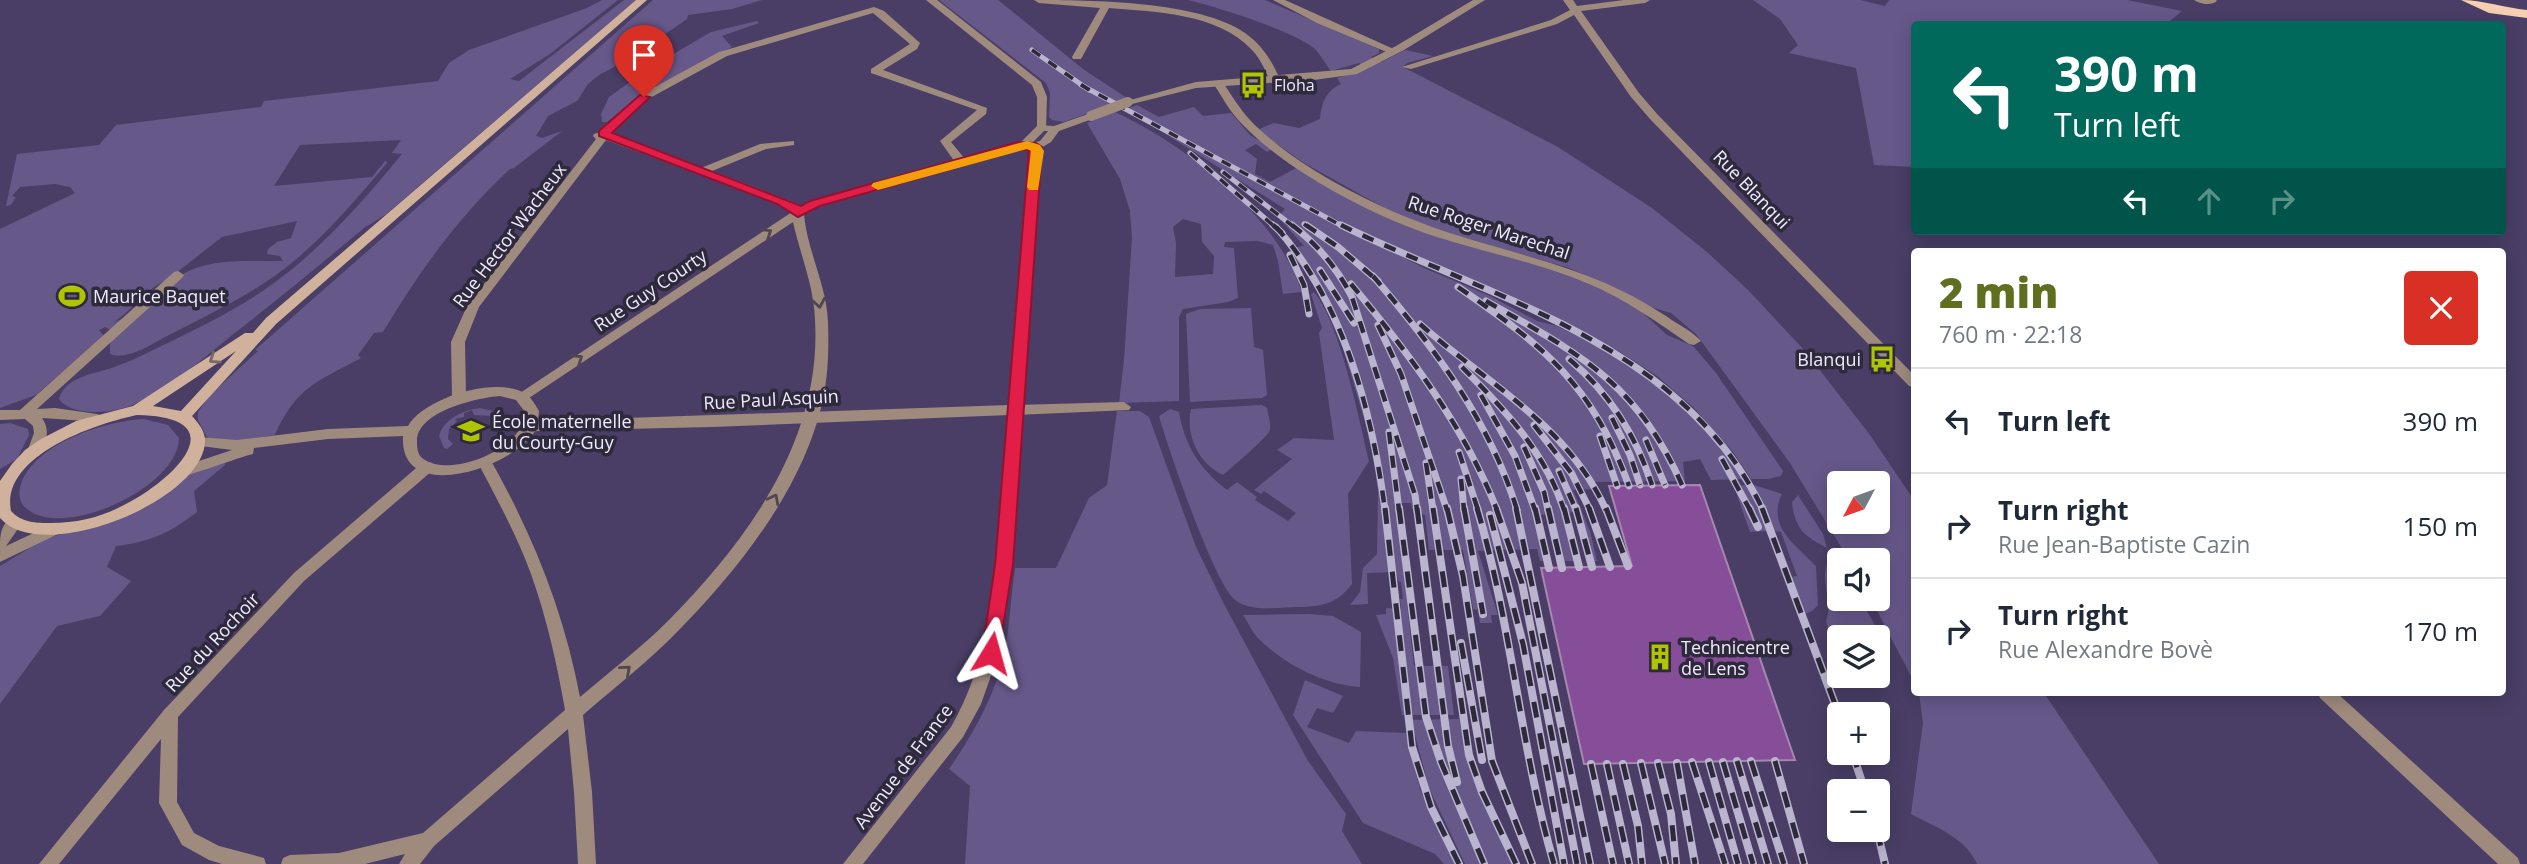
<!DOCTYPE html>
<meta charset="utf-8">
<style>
body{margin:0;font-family:"Open Sans",sans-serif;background:#f6f6f7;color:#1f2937;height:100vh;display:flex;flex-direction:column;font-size:26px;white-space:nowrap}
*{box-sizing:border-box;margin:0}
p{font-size:23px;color:#747a83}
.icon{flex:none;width:38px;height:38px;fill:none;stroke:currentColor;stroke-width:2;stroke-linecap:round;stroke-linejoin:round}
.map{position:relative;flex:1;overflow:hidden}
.sheet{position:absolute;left:1911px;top:248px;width:595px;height:448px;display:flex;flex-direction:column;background:#fff;border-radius:7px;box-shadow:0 4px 18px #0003}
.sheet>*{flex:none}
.top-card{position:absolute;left:1911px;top:21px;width:595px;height:214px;border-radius:7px;box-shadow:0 4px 18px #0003;background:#00695c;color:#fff;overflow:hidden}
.needle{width:46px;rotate:229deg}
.fabs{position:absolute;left:1827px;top:471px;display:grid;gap:14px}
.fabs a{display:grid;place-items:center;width:63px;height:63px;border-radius:7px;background:#fff;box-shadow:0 4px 18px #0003;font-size:35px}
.pin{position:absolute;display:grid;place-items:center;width:60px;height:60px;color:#fff;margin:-72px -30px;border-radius:50% 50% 50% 0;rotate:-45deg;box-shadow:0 0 7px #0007}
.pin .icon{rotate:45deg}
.me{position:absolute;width:77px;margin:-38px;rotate:8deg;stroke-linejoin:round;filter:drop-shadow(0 0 5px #0008)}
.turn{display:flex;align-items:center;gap:24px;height:147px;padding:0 28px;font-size:32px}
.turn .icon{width:91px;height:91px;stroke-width:2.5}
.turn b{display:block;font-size:49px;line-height:60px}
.lanes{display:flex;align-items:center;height:66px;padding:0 28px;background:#0003;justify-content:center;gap:35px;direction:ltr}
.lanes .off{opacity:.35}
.round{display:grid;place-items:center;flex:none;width:74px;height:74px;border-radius:7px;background:#f6f6f7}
.headline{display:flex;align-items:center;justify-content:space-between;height:119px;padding:0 28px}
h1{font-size:42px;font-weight:800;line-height:52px;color:#606f1f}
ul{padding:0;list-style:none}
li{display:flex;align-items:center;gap:21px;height:105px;padding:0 28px;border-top:2px solid #e0e1e3}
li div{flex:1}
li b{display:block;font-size:26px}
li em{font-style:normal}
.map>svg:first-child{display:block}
</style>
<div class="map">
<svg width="2527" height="864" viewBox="0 0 2527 864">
<rect width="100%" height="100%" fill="#4a3e66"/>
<!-- green -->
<g fill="#67588a" fill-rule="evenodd">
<path d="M602,0H618L550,54L510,79L519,81L624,0H636L385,215L364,228C320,265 276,301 231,336C200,361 166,391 130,406C112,413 71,417 59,399C66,375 97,374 117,366C129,362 140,356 151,351C194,330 240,309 278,280C325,245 365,199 402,154L392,153L401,140L300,145L274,186L372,177L386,160L387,163C358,197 329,232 294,261C257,292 212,313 169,335C153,343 128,361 110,354V344L116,334L180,276C210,257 248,262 283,261L280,256L267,254L268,249L277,242L291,238L297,221L222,237L167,280C144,289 133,311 112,323L124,318L110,330L105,327L99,330L104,336L36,395L0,408V229L75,193L70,187L55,184L20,187L12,196L16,197L11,205L6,206L17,154L99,145L116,125L261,107L264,101L438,81L449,63L469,50L587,8Z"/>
<path d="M653,0H762L732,9L688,15L687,19L661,37L655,45L599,75L588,84L577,101L548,116L536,136L542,138L562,131L514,168L510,169C458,217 419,272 383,332L374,333L358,355L361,358C317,382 297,386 275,435L235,441H214L207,437L198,420V412L210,395L258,351L255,350Z"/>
<polygon points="939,0 998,0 1083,69 1127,98 1115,103 1072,76 1035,48 1031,50 1111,105 1064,122 1052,120 1049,117 1050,93 1046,83"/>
<path d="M1188,0H1265L1379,49V53L1371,57L1381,62L1405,50L1433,56L1407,63L1403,67L1558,147L1652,208L1707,252L1748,290L1805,351L1870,435L1914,500V682L1871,599L1878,598V560H1849L1790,463L1696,334L1671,313L1654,308L1569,268L1448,233L1392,212L1304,163L1257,130L1274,123L1299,128L1320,119C1322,102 1325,92 1341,84L1337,78L1370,68L1359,63L1331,71C1326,65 1321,55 1315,49C1294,31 1217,7 1188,0ZM1839,483H1878V522H1839Z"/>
<polygon points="1753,0 1860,0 1885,6 1889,0 2127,0 2182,11 2166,24 1914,24 1914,167 1874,165 1856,68 1789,53 1798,45 1780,19"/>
<polygon points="757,21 759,23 722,36 732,47 646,92 607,122 602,122 601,114 609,97 651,67 711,32"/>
<polygon points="1137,105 1159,117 1194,107 1203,116 1231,113 1251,136 1274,148 1267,152 1256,144 1245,150 1257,159 1255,174 1270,182 1300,166 1391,218 1569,275 1632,303 1667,335 1693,346 1716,373 1783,471 1781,476 1768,479 1751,479 1733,452 1693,407 1657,376 1617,350 1573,327 1331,217 1127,109"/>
<path d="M1115,112C1187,146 1276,214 1302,292L1283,294L1278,261L1273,245L1257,241L1225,242L1224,247L1234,248L1238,298L1228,302L1183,309L1179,317V401L1119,403L1124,360L1132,238L1130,211L1120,179L1087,123ZM1183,219L1201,224L1202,242L1214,256L1213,274L1175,277L1176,243L1173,227Z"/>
<polygon points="1167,135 1424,268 1490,296 1537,321 1557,326 1597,346 1669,392 1695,416 1726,454 1743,479 1711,480 1700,459 1683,462 1685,481 1591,482 1594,489 1573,490 1590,531 1597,561 1587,561 1573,512 1569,513 1581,561 1557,561 1546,514 1541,515 1551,561 1540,561 1537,549 1478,551 1498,615 1491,615 1492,623 1480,623 1478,610 1473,609 1463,550 1429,550 1425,515 1421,514 1420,509 1412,509 1411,503 1396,503 1414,666 1448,666 1454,715 1402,715 1393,658 1376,615 1386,614 1386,608 1401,609 1400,599 1403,599 1401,582 1398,581 1396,572 1367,573 1368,604 1350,605 1360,592 1363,568 1377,554 1378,491 1371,442 1333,315 1320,289 1312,283 1289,248 1304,246 1278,217 1285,209"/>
<path d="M1314,292C1340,323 1359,419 1369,461L1348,494L1352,584C1337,604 1321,607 1297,607C1278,607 1250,613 1234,599C1213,580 1168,448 1159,416L1170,409L1179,412C1185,446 1199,468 1227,490L1237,482L1257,497L1255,500L1288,521L1296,513L1264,491L1261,494L1254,490L1292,459L1277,450L1294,438L1334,440L1319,333L1322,328L1311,294Z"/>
<polygon points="1251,308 1254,347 1263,350 1267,395 1262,398 1190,402 1186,314 1200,309"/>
<path d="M1262,405L1267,408C1268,414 1271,424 1270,430C1269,436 1230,469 1223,475C1199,464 1185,435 1191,409Z"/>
<path d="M480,408L501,413L504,419L503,429L495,427L491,416L474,415L472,410L464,413V417L455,419L457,421L449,429L448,439L453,444L447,449L444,448L439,436C444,419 463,410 480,408Z"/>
<path d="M1117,411H1140L1149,417L1196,547L1224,604L1308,761L1346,814L1342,831L1362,864H965L970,786L949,769C974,733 996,694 1005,650C1010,624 1011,595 1015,568H1056L1089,498L1107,485Z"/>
<path d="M144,419L168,425L179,438C179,487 64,540 27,509C19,503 18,493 21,484C35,443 105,421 144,419Z"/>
<polygon points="10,423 28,429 29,435 17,459 0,469 0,424"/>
<path d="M226,460L225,465L194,491L197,512C170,533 150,542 116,546L107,567L131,581L100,616L57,626L0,704V566L46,538L93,527L192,472Z"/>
<polygon points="1747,485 1768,531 1750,532 1734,486"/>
<path d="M1754,485L1782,494C1766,526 1796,545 1816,566L1818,605L1812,611L1805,614L1790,577L1797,576L1781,532L1774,531Z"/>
<path d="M1798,495L1823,534L1827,548C1804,536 1795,529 1792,502Z"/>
<path d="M1833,563L1839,565V598L1860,599L1879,632H1866L1863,627L1828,628L1826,621C1834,601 1820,584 1827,565Z"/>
<path d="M1309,614L1333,616L1361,632L1360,687C1324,685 1283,664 1258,638C1252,632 1248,622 1243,615Z"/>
<polygon points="1305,680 1343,696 1333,713 1317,708 1307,727 1349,743 1356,731 1406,733 1420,789 1455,864 1444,864 1435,854 1363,823 1293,715"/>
<path d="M1919,693H2044L2159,864H1977C1965,837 1937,828 1911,814L1923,723Z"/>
<path d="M1459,719C1468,771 1490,817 1512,864H1465L1429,788L1411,720Z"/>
</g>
<!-- building -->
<polygon fill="#864d99" stroke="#a687b0" stroke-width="2" points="1700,485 1795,760 1584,764 1541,568 1632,566 1609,486"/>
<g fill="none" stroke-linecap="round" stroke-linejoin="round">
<!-- minor -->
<g fill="#9f8b7e" fill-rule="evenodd">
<polygon points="926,0 937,0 1041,82 1047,97 1046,129 1042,130 1037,127 1037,97 1032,85"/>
<path d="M1034,0C1090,0 1200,1 1245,33C1262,45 1273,62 1280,80L1279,82H1271C1265,71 1261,59 1252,50C1218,13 1156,12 1109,8L1081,59H1073L1072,57L1100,8L1039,3Z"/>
<polygon points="1273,0 1285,0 1398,51 1389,53 1317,23"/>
<polygon points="1563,0 1573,0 1577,6 1624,0 1650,0 1645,3 1581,11 1639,93 1658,115 1914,375 1914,387 1909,386 1650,119 1631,97 1574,15 1557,24 1411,69 1402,67 1551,20 1570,10"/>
<path d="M2194,0H2216L2217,1C2212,6 2199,4 2194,0Z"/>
<path d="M874,7L884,11L920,43L917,49L883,70L987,108L986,114L951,142L965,159L1027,142L1032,145L1031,147L811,209L804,214C807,251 827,285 828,323C829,352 828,380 821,408C800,492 738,570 679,630C649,661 615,687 583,715L592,792L596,864H578L574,792L568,729L434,846L420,864H399L405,854L365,864H281L283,858L290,855L339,853L423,833L565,710C557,664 547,619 531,574C517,536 497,499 478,463L480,459H490C533,535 564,612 580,697C609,672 641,648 668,621C748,540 822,439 815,320C814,286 800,254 793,222L526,400L521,402L514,397L792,212L790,208L606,140L479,307L465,342L466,398L459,403L452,398L451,342L467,306L596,139L593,136L594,134L600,132L640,95L719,52ZM873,13L910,44L871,69V73L977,110L940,141L955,162L800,206L798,204L712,171L766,149L794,145V141L760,144L701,168L612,133L648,99L727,56Z"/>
<path d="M1218,80L1222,81C1231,94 1239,108 1250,120C1300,172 1394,217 1463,237C1538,260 1600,272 1666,316C1677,324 1692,331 1701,341L1694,345L1689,344C1657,322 1625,299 1589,284C1540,263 1487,253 1437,237C1375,217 1290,173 1244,126C1231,114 1223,98 1213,83Z"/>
<path d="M178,271L184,275L182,278L37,409L55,408L97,414L102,416L104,419L102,422L42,418C51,431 46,442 39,456H29L27,452L34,433L33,426L25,419L0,420V410H20L174,272Z"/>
<polygon points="1124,402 1131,407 1129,410 1014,415 1007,410 1014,405"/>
<polygon points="427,462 432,463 434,467 432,471 304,581 178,717 177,802 194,833 219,846 264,858 266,864 222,864 209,860 182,845 159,803 161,739 59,864 39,864 164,710 294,573 422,463"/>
<polygon points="2318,693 2337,693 2518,858 2520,864 2498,864 2320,698"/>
</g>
<!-- tertiary -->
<g fill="#9f8b7e" fill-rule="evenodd">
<polygon points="1473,0 1485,0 1404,50 1357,74 1314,80 1196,88 1128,105 1123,102 1196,82 1351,69 1396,46"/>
<path d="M1091,113L1096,116L1095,118L1059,131L1051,142L1041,148L1012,565L999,653L981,704L963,737L863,864H843L951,727C1003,637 1000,517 1009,415L712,427L535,431C513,468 399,506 403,436L328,439L254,448L253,454C239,457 183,479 175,477L173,473L175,469L232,450L193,445L191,442L193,439L198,437L237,440L328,429L408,426C424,398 497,375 526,394C531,397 536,406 539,411L538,421L1009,405L1030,149L1023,147L1022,141L1038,125L1054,126ZM1044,131H1048L1040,141L1032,143ZM500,396L516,400L525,412C526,447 453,478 425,460C418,456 417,450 417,442C416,412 475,398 500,396Z"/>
<path d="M15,517L20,519L22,523L6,546L53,524L58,526L61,530L58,534L0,562V549L3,548L0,549C0,536 0,522 15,517Z"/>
</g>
<!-- secondary -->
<path fill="#d0b29c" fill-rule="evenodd" d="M636,0H647L276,324L192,416C198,423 204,429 205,439C208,499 42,567 0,518V481L12,464L25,450L41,439L76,421L133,406L245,333H253L266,318ZM236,351L181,411L153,406ZM137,415C239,417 173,481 124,505C102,517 77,523 51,523C36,523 22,523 11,511C0,455 98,423 137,415Z"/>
<!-- primary -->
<path fill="#f6cfb3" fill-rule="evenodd" d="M2461,0C2483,0 2505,8 2527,10V18L2489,13Z"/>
<!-- rail-far2 casing -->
<g stroke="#bbb4ce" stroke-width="5">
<g id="rail-far2">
<polyline points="1032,50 1089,90"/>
<polyline points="1081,85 1344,227"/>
<polyline points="1190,153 1275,227"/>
<polyline points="1223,172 1294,227"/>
<polyline points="1304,224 1308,227"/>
</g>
</g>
<!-- rail-far1 casing -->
<g stroke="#bbb4ce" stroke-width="7">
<g id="rail-far1">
<polyline points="1273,225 1282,233"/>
<path d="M1292,225C1318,245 1337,268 1352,297L1415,495L1417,510"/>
<polyline points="1306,225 1338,247 1378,281"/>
<path d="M1341,225C1494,300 1683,343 1763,510"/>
<path d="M1276,227C1344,303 1372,411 1385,510"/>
<polyline points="1290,255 1304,285 1309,314"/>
<polyline points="1320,270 1354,323"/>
<path d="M1373,276C1433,346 1490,421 1517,510"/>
<path d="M1351,284C1408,352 1464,426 1497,510"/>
<path d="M1458,287C1545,347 1592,384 1629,486"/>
<path d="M1486,301C1579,354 1637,382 1682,485"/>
<path d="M1420,324C1486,383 1568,425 1606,510"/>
<polyline points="1378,325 1401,374 1447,510"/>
<path d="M1569,359C1610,394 1635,434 1652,485"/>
<path d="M1462,367C1505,410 1545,452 1564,510"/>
<polyline points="1481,395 1515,456 1535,510"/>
<polyline points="1612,418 1630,455 1640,485"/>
<polyline points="1534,425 1572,474 1590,510"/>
<polyline points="1389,432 1399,510"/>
<polyline points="1600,436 1617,486"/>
<polyline points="1646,440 1665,485"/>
<polyline points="1524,447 1544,492 1548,510"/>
<polyline points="1459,452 1478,510"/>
<polyline points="1722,459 1750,510"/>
<polyline points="1426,463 1433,510"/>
<polyline points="1559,471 1576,510"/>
<polyline points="1461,479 1464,510"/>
</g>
</g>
<!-- rail casing -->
<g stroke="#bbb4ce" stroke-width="8">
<g id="rail">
<polyline points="1385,508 1412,747 1431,807 1459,864"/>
<polyline points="1399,508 1426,717 1441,762 1484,864"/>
<polyline points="1417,508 1448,746 1457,782"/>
<polyline points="1433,508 1469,755 1482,792 1516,864"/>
<polyline points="1447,508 1463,576 1492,761 1532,864"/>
<polyline points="1464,508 1483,614"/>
<path d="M1477,508C1512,625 1520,747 1554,864"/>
<polyline points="1496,508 1522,583 1577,864"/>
<polyline points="1516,508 1590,864"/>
<polyline points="1535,508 1549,568"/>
<polyline points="1548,508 1562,568"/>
<polyline points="1564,508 1579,567"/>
<polyline points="1576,508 1592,567"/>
<polyline points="1589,508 1610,567"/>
<polyline points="1606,508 1628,566"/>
<polyline points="1749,508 1758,527"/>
<polyline points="1762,508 1839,715"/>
<polyline points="1490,515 1523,644 1564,864"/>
<polyline points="1461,643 1482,760"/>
<polyline points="1852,752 1865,791"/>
<polyline points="1737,761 1768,864"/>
<polyline points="1751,761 1784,864"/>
<polyline points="1775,761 1804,864"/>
<polyline points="1692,762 1725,864"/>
<polyline points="1709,762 1738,864"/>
<polyline points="1723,762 1753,864"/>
<polyline points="1641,763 1665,864"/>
<polyline points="1658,763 1671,814 1676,864"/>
<polyline points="1677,763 1695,864"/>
<polyline points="1591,764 1613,864"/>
<polyline points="1607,764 1629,864"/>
<polyline points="1623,764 1638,826 1642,864"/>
<polyline points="1877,830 1885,864"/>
</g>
</g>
<!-- rail-far2 -->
<use href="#rail-far2" stroke="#2e293b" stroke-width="3.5" stroke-dasharray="10" stroke-linecap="butt"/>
<!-- rail-far1 -->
<use href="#rail-far1" stroke="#2e293b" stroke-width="4.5" stroke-dasharray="12" stroke-linecap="butt"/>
<!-- rail -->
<use href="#rail" stroke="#2e293b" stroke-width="5" stroke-dasharray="16" stroke-linecap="butt"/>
<!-- tertiary-bridge -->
<polyline stroke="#9f8b7e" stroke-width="10" points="1091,116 1128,102"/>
</g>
<!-- one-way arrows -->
<defs><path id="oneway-chevron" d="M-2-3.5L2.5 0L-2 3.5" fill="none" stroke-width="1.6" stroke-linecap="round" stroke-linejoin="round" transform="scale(1.75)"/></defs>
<g stroke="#50464f">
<use href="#oneway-chevron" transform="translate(767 233) rotate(-34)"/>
<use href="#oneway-chevron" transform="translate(819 303) rotate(80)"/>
<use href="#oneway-chevron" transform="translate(578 359) rotate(-34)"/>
<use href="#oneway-chevron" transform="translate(774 499) rotate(-63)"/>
<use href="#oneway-chevron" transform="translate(626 670) rotate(-41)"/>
</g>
<use stroke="#776767" href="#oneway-chevron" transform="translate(214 359) rotate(146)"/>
<!-- route -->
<polygon fill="#e11d48" stroke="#92132f" stroke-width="2" points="640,95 650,97 612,133 801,206 810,201 1018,142 1036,143 1042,147 1013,565 998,658 991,660 984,658 982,653 995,565 1029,150 1019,150 820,206 798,217 777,204 599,136 599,131"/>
<!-- slow -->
<polygon fill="#f59e0b" points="1027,141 1040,145 1044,151 1038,190 1029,190 1027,187 1031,151 1027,149 878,190 871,186 873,183"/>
<!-- icons -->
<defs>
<g id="bus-bare" transform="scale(2.1)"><path d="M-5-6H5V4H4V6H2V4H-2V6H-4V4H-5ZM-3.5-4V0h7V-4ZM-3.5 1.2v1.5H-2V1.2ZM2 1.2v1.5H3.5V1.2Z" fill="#b0c502" stroke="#2e293b" stroke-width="2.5" paint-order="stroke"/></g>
<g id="stadium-bare" transform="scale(2.1)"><path d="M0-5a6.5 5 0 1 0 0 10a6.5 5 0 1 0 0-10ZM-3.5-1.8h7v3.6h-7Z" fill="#b0c502" stroke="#2e293b" stroke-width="2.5" paint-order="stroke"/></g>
<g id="school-bare" transform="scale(2.1)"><path d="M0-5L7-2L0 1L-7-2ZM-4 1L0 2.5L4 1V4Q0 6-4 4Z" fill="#b0c502" stroke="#2e293b" stroke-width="2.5" paint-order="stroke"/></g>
<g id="building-bare" transform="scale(2.1)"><path d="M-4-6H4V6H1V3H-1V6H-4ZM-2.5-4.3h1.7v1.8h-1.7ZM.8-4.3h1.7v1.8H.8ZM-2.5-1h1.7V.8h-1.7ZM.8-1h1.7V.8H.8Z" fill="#b0c502" stroke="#2e293b" stroke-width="2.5" paint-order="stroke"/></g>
</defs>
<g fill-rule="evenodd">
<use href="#bus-bare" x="1253" y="85"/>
<use href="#stadium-bare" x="72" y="296"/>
<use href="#bus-bare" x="1882" y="359"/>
<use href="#school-bare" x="471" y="431"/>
<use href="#building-bare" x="1660" y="657"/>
</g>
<g text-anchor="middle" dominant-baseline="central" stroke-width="7" stroke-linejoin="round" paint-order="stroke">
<!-- far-poi labels -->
<g font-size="16" fill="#efeafe" stroke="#2e293b" text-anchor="start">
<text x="1274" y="85">Floha</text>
</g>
<!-- street labels -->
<g font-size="18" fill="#efeafe" stroke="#2e293b">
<text transform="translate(1752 189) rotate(46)">Rue Blanqui</text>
<text transform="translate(1489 227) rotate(18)">Rue Roger Marechal</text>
<text transform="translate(509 235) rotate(-53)">Rue Hector Wacheux</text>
<text transform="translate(650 290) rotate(-34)">Rue Guy Courty</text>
<text transform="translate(771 399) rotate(-3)">Rue Paul Asquin</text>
<text transform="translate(212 642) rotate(-47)">Rue du Rochoir</text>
<text transform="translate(903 766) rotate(-53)">Avenue de France</text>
</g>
<!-- poi labels -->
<g font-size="18" fill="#efeafe" stroke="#2e293b" text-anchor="start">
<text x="93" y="296">Maurice Baquet</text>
<text x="1861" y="359" text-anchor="end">Blanqui</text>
<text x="492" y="421">École maternelle<tspan x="492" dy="21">du Courty-Guy</tspan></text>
<text x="1681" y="647">Technicentre<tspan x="1681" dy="21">de Lens</tspan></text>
</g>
</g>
</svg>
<div class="fabs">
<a><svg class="needle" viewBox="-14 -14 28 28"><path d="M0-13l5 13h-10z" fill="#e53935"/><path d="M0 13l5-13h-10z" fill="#747a83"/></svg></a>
<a><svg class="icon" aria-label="sound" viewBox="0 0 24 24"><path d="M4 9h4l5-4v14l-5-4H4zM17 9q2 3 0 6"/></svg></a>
<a><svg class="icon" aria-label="layers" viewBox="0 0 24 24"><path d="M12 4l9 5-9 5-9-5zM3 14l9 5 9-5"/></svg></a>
<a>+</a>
<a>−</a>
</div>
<div class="pin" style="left:644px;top:97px;background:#d93025"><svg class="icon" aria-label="arrive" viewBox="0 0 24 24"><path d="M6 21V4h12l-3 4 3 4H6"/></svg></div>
<svg class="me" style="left:991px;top:653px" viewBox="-20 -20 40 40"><path d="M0-17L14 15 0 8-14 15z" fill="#e11d48" stroke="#fff" stroke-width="4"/></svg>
<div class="top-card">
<div class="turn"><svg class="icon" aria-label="left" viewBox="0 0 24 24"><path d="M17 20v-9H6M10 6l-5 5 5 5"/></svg><div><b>390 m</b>Turn left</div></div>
<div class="lanes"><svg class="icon" aria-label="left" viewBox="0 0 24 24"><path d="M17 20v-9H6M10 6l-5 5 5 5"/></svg><svg class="icon off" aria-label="ahead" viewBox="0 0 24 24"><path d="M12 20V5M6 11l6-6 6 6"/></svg><svg class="icon off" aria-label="right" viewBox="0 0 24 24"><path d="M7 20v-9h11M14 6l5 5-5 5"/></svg></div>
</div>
<section class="sheet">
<div class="headline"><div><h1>2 min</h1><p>760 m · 22:18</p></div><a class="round" style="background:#d93025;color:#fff"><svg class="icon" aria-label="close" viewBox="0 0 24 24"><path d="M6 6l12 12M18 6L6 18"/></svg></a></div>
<ul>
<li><svg class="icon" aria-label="left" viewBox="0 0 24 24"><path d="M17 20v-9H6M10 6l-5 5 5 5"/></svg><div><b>Turn left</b></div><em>390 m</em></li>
<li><svg class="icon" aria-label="right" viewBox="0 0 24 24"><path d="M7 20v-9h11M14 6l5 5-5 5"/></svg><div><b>Turn right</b><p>Rue Jean-Baptiste Cazin</p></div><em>150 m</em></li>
<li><svg class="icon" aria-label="right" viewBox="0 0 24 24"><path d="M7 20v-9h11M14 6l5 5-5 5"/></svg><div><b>Turn right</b><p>Rue Alexandre Bovè</p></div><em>170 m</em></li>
</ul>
</section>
</div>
